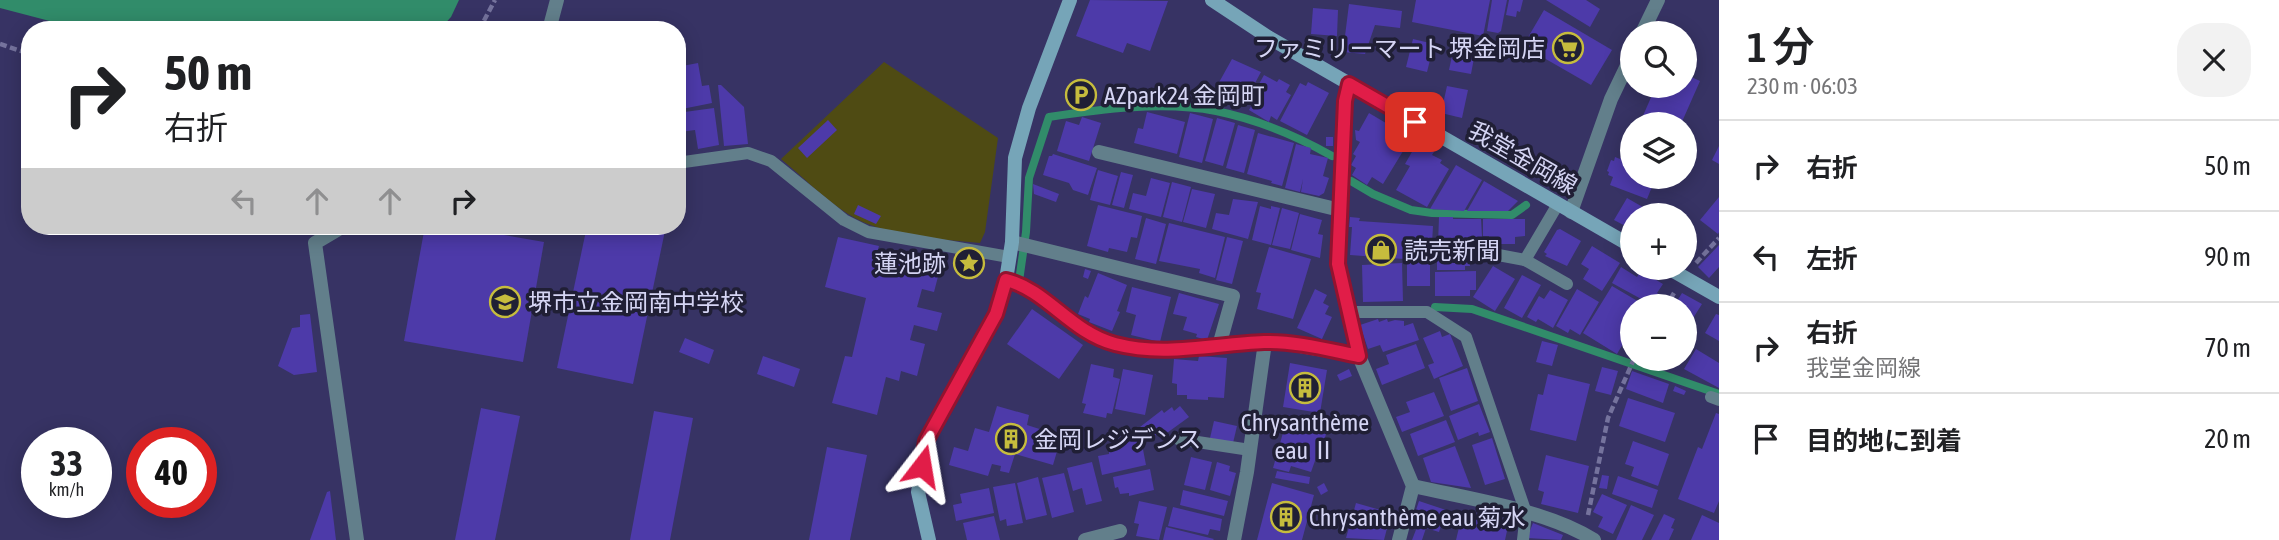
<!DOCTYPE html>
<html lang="ja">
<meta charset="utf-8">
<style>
body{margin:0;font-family:"Asap Condensed","Noto Sans JP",sans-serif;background:#f2f2f2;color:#202124;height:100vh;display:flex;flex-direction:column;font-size:26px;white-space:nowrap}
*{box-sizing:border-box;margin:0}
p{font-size:23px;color:#757577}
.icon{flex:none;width:38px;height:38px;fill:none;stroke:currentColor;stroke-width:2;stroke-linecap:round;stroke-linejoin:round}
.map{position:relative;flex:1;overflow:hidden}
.panel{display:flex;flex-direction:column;background:#fff;width:560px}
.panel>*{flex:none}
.top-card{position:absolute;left:21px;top:21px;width:665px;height:214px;border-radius:28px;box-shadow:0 4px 18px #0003;background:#fff;color:#202124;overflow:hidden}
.controls{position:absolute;left:1620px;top:21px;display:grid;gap:14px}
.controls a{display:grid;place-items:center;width:77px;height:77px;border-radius:50%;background:#fff;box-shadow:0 4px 18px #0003;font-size:35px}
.speed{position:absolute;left:21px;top:427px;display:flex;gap:14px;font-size:35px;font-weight:700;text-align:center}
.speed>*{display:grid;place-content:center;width:91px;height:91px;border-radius:50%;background:#fff;box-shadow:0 4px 18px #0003;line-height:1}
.speed small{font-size:18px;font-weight:400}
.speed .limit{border:10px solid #d22;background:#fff;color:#111}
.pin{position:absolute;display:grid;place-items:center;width:60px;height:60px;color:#fff;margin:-30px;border-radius:14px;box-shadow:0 4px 10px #0006}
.me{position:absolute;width:77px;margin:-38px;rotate:14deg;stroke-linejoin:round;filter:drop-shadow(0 0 5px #0008)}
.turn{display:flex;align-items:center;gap:24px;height:147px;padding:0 28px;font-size:32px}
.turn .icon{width:91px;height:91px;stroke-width:2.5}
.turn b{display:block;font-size:49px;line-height:60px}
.lanes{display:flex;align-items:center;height:66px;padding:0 28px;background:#0003;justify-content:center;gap:35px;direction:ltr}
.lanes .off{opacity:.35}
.round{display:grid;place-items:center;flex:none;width:74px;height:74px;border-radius:28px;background:#f2f2f2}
.overview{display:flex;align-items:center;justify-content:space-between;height:119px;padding:0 28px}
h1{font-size:42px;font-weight:600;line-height:52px}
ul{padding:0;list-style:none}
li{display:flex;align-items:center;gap:21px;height:91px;padding:0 28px;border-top:2px solid #e0e0e0}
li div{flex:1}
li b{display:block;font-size:26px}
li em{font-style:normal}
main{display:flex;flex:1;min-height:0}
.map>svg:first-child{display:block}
</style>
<main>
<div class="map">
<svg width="1719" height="540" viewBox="0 0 1719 540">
<rect width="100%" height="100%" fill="#373364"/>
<!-- green -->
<path fill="#4f4b13" d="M884,62L998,138L985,232L980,243C939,239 884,237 848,214C824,199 803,177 781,159Z"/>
<!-- water -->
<polygon fill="#318c6a" points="0,0 459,0 451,17 439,30 84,30 0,8"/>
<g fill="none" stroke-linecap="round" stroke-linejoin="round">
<!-- stream -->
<g stroke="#318c6a" stroke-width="8">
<polyline points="1351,181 1373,194 1411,210 1432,213 1512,215 1526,205"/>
<path d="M1018,288L1026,232L1029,178L1049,117C1101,109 1163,101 1216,111C1255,119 1297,136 1332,156"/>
<polyline points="1435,307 1472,309 1719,394"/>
</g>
</g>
<!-- building -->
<g fill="#4d3aa9">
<polygon points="1090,0 1168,1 1150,51 1127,43 1123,53 1076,36"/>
<polygon points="1416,0 1490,0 1483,36 1412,22"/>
<polygon points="1492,0 1507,0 1501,31 1498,33 1487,31"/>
<polygon points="1509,0 1523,0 1520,12 1517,11 1516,17 1506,15"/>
<polygon points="1546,0 1586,0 1600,9 1590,27"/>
<polygon points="1349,4 1402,11 1400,28 1375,25 1365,54 1343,52"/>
<polygon points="1313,8 1338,10 1337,36 1311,34"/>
<polygon points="1544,10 1612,50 1591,85 1523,46"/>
<polygon points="1413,39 1434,44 1427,72 1406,67"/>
<polygon points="1455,42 1476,47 1471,74 1449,70"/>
<polygon points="1232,59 1261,72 1242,107 1230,100 1227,104 1212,95"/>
<polygon points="698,63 702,86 709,85 712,103 677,110 677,67"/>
<polygon points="1685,74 1700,81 1681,124 1655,124 1642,118 1656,86 1685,86"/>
<polygon points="1264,75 1277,82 1279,79 1290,85 1286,92 1291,95 1277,120 1271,116 1269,122 1249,110 1258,94 1254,93"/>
<polygon points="1308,82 1329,93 1307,135 1280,121 1300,83 1306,86"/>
<polygon points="718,85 721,85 744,107 748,144 724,146"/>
<polygon points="1447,86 1468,90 1462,118 1441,113"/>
<polygon points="714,108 719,145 698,149 695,130 680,132 677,113"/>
<polygon points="1147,112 1185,122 1177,154 1134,143 1138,128 1143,129"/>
<polygon points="1190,113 1213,119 1202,163 1179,157"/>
<polygon points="1369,113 1411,138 1383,184 1372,177 1367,185 1352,175 1356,168 1351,165 1356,156 1353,154 1360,142 1356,140 1355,130 1359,131"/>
<polygon points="1082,117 1101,123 1089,161 1057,151 1066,121 1079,125"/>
<polygon points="1217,118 1235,123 1223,166 1205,161"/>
<polygon points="828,120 837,130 807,158 798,148"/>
<polygon points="1238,125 1255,130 1244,173 1226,168"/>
<polygon points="1258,133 1294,143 1282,186 1271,183 1272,181 1247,174"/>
<polygon points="1630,134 1633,135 1633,177 1656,177 1647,199 1610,185 1613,177 1608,175 1609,172 1607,171 1611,160 1614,161 1615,157 1620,159"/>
<rect x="1326" y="137" width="7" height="9"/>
<polygon points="1417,143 1434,152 1432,155 1442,160 1440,163 1449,169 1427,207 1396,190 1410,166 1405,164"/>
<polygon points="1296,144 1311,148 1310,154 1328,158 1323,176 1329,178 1324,193 1319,196 1301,192 1303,179 1300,192 1285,188"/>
<polygon points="1719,146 1719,164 1712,160"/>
<polygon points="1053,154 1097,168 1088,195 1073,190 1069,183 1043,175 1049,156 1052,156"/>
<polygon points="1456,165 1482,180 1464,211 1430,209"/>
<polygon points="1098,170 1118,176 1110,205 1090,200"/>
<polygon points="1121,172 1133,175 1124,208 1112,205"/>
<polygon points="1151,178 1170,183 1161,217 1129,209 1133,193 1146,196"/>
<polygon points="1484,181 1518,201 1508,211 1467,211"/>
<polygon points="1172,182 1191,187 1182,222 1163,217"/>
<polygon points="1033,184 1059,194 1056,202 1034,194"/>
<polygon points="1192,189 1215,194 1206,228 1183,222"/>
<polygon points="1719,197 1719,232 1718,234 1700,220"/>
<polygon points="1627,198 1648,210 1645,215 1633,215 1633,230 1614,220"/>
<polygon points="1233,199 1258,202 1248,239 1212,229 1216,213 1229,215"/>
<polygon points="858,205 881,216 876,224 854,214"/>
<polygon points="1098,205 1142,216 1137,238 1131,237 1127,252 1109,248 1108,252 1087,246"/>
<polygon points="1260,206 1271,209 1271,206 1280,208 1271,245 1252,240"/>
<polygon points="1282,208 1299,213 1290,249 1272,245"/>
<polygon points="1300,214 1322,220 1318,234 1323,235 1320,258 1291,250"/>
<polygon points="1350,217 1360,218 1359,221 1433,226 1431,261 1350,255 1352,227 1349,227"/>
<polygon points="1439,217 1453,217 1453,219 1481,219 1482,237 1473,237 1472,244 1438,244"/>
<polygon points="1146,218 1166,224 1156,264 1135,259"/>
<polygon points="1483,219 1525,219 1525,236 1515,237 1515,244 1489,244 1489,236 1483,236"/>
<polygon points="1169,223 1225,237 1215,278 1199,273 1200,269 1159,261"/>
<polygon points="425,226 452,226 544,242 523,362 404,341"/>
<polygon points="587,226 666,226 633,384 557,368"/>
<polygon points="1560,229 1581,241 1567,266 1545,256 1547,254 1544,252 1557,230"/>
<polygon points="838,237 879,246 877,253 940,269 934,292 922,289 917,307 942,313 937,331 914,325 910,340 925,344 917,376 901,371 899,381 886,377 877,415 832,403 845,356 852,357 866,298 825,287"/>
<polygon points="1227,237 1243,241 1232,284 1216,280"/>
<polygon points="1719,245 1719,267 1709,278 1698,267"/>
<polygon points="1592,246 1620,263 1602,291 1583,279 1589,269 1581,264"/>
<polygon points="1269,247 1311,259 1293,319 1257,309 1261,293 1256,292"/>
<polygon points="1437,247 1470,247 1470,266 1465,266 1465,270 1437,270"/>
<polygon points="1407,261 1430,263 1430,286 1407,286"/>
<polygon points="1402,263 1403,301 1363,302 1362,265"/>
<polygon points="1493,266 1515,279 1495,311 1473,297"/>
<polygon points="1621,267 1637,277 1641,271 1663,284 1657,293 1660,295 1654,306 1612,283"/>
<polygon points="1085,269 1091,271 1088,279 1083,277"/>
<polygon points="1476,271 1476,290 1470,290 1470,296 1435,296 1435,272"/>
<polygon points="1098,273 1127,285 1117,311 1120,312 1112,331 1089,322 1090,319 1078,314 1085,296 1088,298"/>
<polygon points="1522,275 1541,285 1522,318 1504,308"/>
<polygon points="1612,286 1646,306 1633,306 1633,334 1630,332 1617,354 1583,333"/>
<polygon points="1132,287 1171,297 1160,342 1131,335 1136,315 1126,312"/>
<polygon points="1315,289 1327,295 1323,303 1329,306 1325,314 1332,317 1322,339 1297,328"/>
<polygon points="1577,289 1599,302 1580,335 1570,329 1568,333 1556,326"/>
<polygon points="1550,290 1568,300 1553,328 1538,319 1536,322 1527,317 1539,296 1544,299"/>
<polygon points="1179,293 1219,304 1207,340 1196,337 1197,334 1183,330 1187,317 1173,314"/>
<polygon points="1682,293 1702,304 1685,331 1685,306 1674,306"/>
<polygon points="1032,309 1083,345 1059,379 1007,344"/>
<polygon points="310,314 317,372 294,375 278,366 292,328 300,327 300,315"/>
<polygon points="1716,314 1719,315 1719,341 1705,333"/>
<polygon points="1378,319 1379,322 1387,319 1388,322 1395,320 1404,321 1404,326 1413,323 1419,340 1383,352 1380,345 1368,349 1360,325"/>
<polygon points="1440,331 1442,337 1450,334 1463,366 1434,379 1428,365 1434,363 1423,338"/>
<polygon points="685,338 714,350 709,364 679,352"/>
<polygon points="1542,341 1558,345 1552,366 1536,362"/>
<polygon points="1416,344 1425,368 1382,385 1376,369 1389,364 1386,355"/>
<polygon points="1696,349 1719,363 1719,388 1684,369"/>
<polygon points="763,356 800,369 794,387 757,374"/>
<polygon points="1199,356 1227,358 1224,398 1208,397 1208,400 1187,399 1187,395 1177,395 1177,384 1172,383 1174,359 1198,361"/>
<polygon points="1643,359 1668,359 1661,370"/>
<polygon points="1290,363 1327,370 1320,413 1283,407"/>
<polygon points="1091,364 1114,369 1113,377 1120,379 1112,414 1107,413 1106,418 1083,413 1086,404 1082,403"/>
<polygon points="1602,367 1618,371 1611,395 1595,391"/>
<polygon points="1467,368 1478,401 1451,411 1439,378"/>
<polygon points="1123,369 1153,375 1145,415 1115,409"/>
<polygon points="1349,369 1352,376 1340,381 1337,375"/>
<polygon points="1632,371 1669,384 1663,403 1626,389"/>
<polygon points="1548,374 1590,384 1576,441 1530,430 1538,394 1543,395"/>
<polygon points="1675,386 1686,391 1684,395 1673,391"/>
<polygon points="1434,392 1444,416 1402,432 1396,417 1410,412 1406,402"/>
<polygon points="1628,398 1675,413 1665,442 1619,426"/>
<polygon points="1479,404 1490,432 1479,436 1478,432 1458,440 1449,416"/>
<polygon points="997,406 1029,415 1027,425 1052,433 1049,446 1058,448 1053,465 1015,454 1009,473 1000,471 1001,466 992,464 988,476 949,465 954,447 968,451 975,428 989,432"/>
<polygon points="1180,406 1189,417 1160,438 1157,434 1150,440 1140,427 1162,410 1164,413 1172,407 1174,411"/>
<polygon points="481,408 520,416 495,540 455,540"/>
<polygon points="654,411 693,418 670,540 630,540"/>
<polygon points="1716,413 1719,414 1719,501 1714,513 1678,499 1698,447 1702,449"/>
<polygon points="1288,415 1328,427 1319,459 1316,458 1311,472 1291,466 1289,472 1273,468"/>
<polygon points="1446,420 1455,442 1418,456 1410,434"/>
<polygon points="1214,421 1237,426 1233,443 1210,438"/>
<polygon points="1492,438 1505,479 1485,485 1472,445"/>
<polygon points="1141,439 1146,465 1102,475 1098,456 1109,454 1109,448 1119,447 1120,444"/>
<polygon points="1633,441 1669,454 1658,486 1631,476 1634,467 1625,464"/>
<polygon points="1455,446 1471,488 1431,482 1423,458"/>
<polygon points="827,447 867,455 850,540 809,540"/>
<polygon points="1546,455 1589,466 1578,513 1541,504 1544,492 1538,490"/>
<polygon points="1191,457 1212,462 1205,490 1184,485"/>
<polygon points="1092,462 1102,501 1086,505 1082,488 1073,491 1067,468"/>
<polygon points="1217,462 1230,466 1229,471 1236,473 1230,496 1210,490"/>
<polygon points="1150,469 1154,490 1129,496 1129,493 1120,494 1118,487 1115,488 1113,477"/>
<polygon points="1277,471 1310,477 1309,484 1275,478"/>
<polygon points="1064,473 1074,512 1052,518 1042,478"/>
<polygon points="1602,475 1609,476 1607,489 1599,488"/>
<polygon points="1618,476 1658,490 1652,508 1612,494"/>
<polygon points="1038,477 1047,515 1026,520 1017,483"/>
<polygon points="1015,483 1023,523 1007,526 1006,519 1000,521 993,487"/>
<polygon points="1272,483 1314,495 1302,540 1257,540"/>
<polygon points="1324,483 1328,491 1321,495 1317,487"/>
<polygon points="989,488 994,513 956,521 953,505 962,503 960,494"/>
<polygon points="1183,490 1228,501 1224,516 1180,505"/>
<polygon points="330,491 336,540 310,540 327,492"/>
<polygon points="1602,494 1627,505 1613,534 1598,527 1603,517 1593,512"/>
<polygon points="1139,501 1167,507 1159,540 1136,536 1139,524 1134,523"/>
<polygon points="1419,501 1446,510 1439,532 1426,528 1422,540 1412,540 1417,527 1411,525"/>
<polygon points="1356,503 1391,513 1384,540 1346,538"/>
<polygon points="1631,505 1654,515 1642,540 1616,540"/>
<polygon points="1173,507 1222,519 1220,531 1210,529 1208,535 1168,526"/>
<polygon points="1463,511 1509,522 1505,540 1456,540"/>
<polygon points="1664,514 1675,519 1671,528 1674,529 1669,540 1651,540"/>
<polygon points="1702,515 1719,523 1719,540 1691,540"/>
<polygon points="994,516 1000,540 967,540 963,523"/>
<polygon points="1533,523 1563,535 1561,540 1527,538"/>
<polygon points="1166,527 1214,539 1213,540 1163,540"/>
</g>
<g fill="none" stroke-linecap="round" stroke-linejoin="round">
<!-- path -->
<g stroke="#75739d" stroke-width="4.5" stroke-dasharray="7 3.5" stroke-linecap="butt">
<polyline points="479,30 495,0"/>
<polyline points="0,44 30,54"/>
<polyline points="1696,263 1719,238"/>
<polyline points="1666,306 1674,293"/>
<polyline points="1588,515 1608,418 1634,359"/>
</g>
<!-- lane -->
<g stroke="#627f8b" stroke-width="12">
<polyline points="677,163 748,153 771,161 844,220 868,232 1009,257"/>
<polyline points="1493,254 1525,260 1567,284"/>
<polyline points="1525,260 1558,204"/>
<path d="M1006,280C1033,287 1050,307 1072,324C1115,355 1169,351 1219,346"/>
<polyline points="1350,312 1427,312 1466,337 1526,513 1523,540"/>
<polyline points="1711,397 1719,400"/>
<polyline points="1178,439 1250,450"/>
</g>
<!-- street -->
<g stroke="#627f8b" stroke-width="14">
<polyline points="549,30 557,0"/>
<polyline points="1642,33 1658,0"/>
<polyline points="1349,84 1345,101 1338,264 1359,356 1413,486 1399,540"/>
<polyline points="1099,152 1340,210"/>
<polyline points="1571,212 1611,99 1633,53"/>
<polyline points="340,226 337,230 315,243 357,540"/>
<polyline points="1012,242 1233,296 1219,346 1265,342 1283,343 1359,356"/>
<path d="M1413,486C1469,499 1547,510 1594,540"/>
<polyline points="1085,540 1120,531"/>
<polyline points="1234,540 1247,472 1265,342"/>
</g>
<!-- secondary -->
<g stroke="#76a5b8" stroke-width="14">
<polyline points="1212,0 1268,37 1633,247"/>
<polyline points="1668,268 1719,297"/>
<polyline points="929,540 918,492 926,441 996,314 1006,280 1012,242 1015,158 1029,108 1070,0"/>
</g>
</g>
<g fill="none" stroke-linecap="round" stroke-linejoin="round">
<!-- route casing -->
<g stroke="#92132f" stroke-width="18">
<path id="route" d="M922,466L926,441L996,314L1006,280C1047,290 1070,332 1115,344C1165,357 1214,344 1264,342C1295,341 1329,350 1359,356L1338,264L1345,101L1349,84L1415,122"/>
</g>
<!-- route -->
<use href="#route" stroke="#e11d48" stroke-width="12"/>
</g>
<!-- icons -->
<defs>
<g id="supermarket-ring" transform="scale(1.575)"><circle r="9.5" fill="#201f35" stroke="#c6bc3d" stroke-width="1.5"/><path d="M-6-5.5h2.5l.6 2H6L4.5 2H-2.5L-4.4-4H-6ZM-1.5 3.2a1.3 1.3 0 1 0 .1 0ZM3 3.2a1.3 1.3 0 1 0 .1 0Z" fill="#c6bc3d"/></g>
<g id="parking-ring" transform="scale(1.575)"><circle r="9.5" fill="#201f35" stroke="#c6bc3d" stroke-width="1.5"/><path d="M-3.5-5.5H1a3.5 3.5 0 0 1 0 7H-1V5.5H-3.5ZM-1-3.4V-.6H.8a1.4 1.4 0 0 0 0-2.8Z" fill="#c6bc3d"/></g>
<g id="shop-ring" transform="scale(1.575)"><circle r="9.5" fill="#201f35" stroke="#c6bc3d" stroke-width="1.5"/><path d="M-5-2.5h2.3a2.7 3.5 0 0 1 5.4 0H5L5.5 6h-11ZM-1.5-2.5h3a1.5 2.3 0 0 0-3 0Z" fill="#c6bc3d"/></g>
<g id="sight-ring" transform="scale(1.575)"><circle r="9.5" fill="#201f35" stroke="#c6bc3d" stroke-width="1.5"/><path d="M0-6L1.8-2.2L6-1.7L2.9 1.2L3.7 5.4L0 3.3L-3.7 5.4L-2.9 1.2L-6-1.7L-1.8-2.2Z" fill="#c6bc3d"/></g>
<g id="school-ring" transform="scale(1.575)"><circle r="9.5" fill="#201f35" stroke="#c6bc3d" stroke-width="1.5"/><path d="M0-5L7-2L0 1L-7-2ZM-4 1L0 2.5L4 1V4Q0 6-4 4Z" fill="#c6bc3d"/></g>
<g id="building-ring" transform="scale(1.575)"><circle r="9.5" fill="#201f35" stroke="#c6bc3d" stroke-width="1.5"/><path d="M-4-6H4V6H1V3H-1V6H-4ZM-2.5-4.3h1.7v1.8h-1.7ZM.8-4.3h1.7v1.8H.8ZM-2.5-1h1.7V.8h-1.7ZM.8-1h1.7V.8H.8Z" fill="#c6bc3d"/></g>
</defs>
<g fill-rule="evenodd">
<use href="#supermarket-ring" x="1568" y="48"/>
<use href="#parking-ring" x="1081" y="95"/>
<use href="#shop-ring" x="1381" y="250"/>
<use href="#sight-ring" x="969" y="263"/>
<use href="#school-ring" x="505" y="302"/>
<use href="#building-ring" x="1305" y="388"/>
<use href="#building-ring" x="1011" y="439"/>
<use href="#building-ring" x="1286" y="517"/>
</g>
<g text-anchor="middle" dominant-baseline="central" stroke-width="7" stroke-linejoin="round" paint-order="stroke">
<!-- poi labels -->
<g font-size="24" fill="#d5d5f4" stroke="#201f35" text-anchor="start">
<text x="1545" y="48" text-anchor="end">ファミリーマート 堺金岡店</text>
<text x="1104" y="95">AZpark24 金岡町</text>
<text x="1404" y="250">読売新聞</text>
<text x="946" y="263" text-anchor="end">蓮池跡</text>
<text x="528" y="302">堺市立金岡南中学校</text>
<text x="1305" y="422" text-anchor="middle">Chrysanthème<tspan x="1305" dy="28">eau Ⅱ</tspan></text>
<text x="1034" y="439">金岡レジデンス</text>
<text x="1309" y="517">Chrysanthème eau 菊水</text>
</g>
<!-- street labels -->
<g font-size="24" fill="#d5d5f4" stroke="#201f35">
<text transform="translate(1523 158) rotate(30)">我堂金岡線</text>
</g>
</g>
</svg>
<div class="controls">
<a><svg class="icon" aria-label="search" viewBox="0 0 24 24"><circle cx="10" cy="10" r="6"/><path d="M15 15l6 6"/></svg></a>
<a><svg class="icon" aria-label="layers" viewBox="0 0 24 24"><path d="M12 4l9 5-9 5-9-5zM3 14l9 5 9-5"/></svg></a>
<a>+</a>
<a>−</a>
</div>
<div class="speed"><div>33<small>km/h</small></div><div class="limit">40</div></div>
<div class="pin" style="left:1415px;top:122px;background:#d93025"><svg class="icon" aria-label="arrive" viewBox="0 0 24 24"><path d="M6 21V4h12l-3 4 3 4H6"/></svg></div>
<svg class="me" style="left:922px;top:466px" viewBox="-20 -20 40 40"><path d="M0-17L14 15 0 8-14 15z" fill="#e11d48" stroke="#fff" stroke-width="4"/></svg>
<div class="top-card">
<div class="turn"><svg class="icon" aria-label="right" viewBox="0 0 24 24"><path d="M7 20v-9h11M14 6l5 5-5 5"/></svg><div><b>50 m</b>右折</div></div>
<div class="lanes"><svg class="icon off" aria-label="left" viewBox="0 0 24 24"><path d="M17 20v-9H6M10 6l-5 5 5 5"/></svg><svg class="icon off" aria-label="ahead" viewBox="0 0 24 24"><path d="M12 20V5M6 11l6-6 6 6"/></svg><svg class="icon off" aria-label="ahead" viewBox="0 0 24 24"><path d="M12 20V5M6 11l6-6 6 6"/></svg><svg class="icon" aria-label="right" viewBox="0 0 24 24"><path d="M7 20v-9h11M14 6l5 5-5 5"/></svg></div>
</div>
</div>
<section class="panel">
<div class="overview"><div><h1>1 分</h1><p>230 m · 06:03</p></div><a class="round"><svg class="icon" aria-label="close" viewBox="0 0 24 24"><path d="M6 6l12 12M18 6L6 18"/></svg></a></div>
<ul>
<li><svg class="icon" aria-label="right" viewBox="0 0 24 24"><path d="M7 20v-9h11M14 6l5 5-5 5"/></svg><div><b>右折</b></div><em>50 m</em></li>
<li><svg class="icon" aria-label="left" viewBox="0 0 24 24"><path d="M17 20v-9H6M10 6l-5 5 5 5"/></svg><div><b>左折</b></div><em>90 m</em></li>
<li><svg class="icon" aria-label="right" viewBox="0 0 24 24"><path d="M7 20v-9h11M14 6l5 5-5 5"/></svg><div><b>右折</b><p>我堂金岡線</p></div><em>70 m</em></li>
<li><svg class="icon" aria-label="arrive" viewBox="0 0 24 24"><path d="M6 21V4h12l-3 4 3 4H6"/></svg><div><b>目的地に到着</b></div><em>20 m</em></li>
</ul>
</section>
</main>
